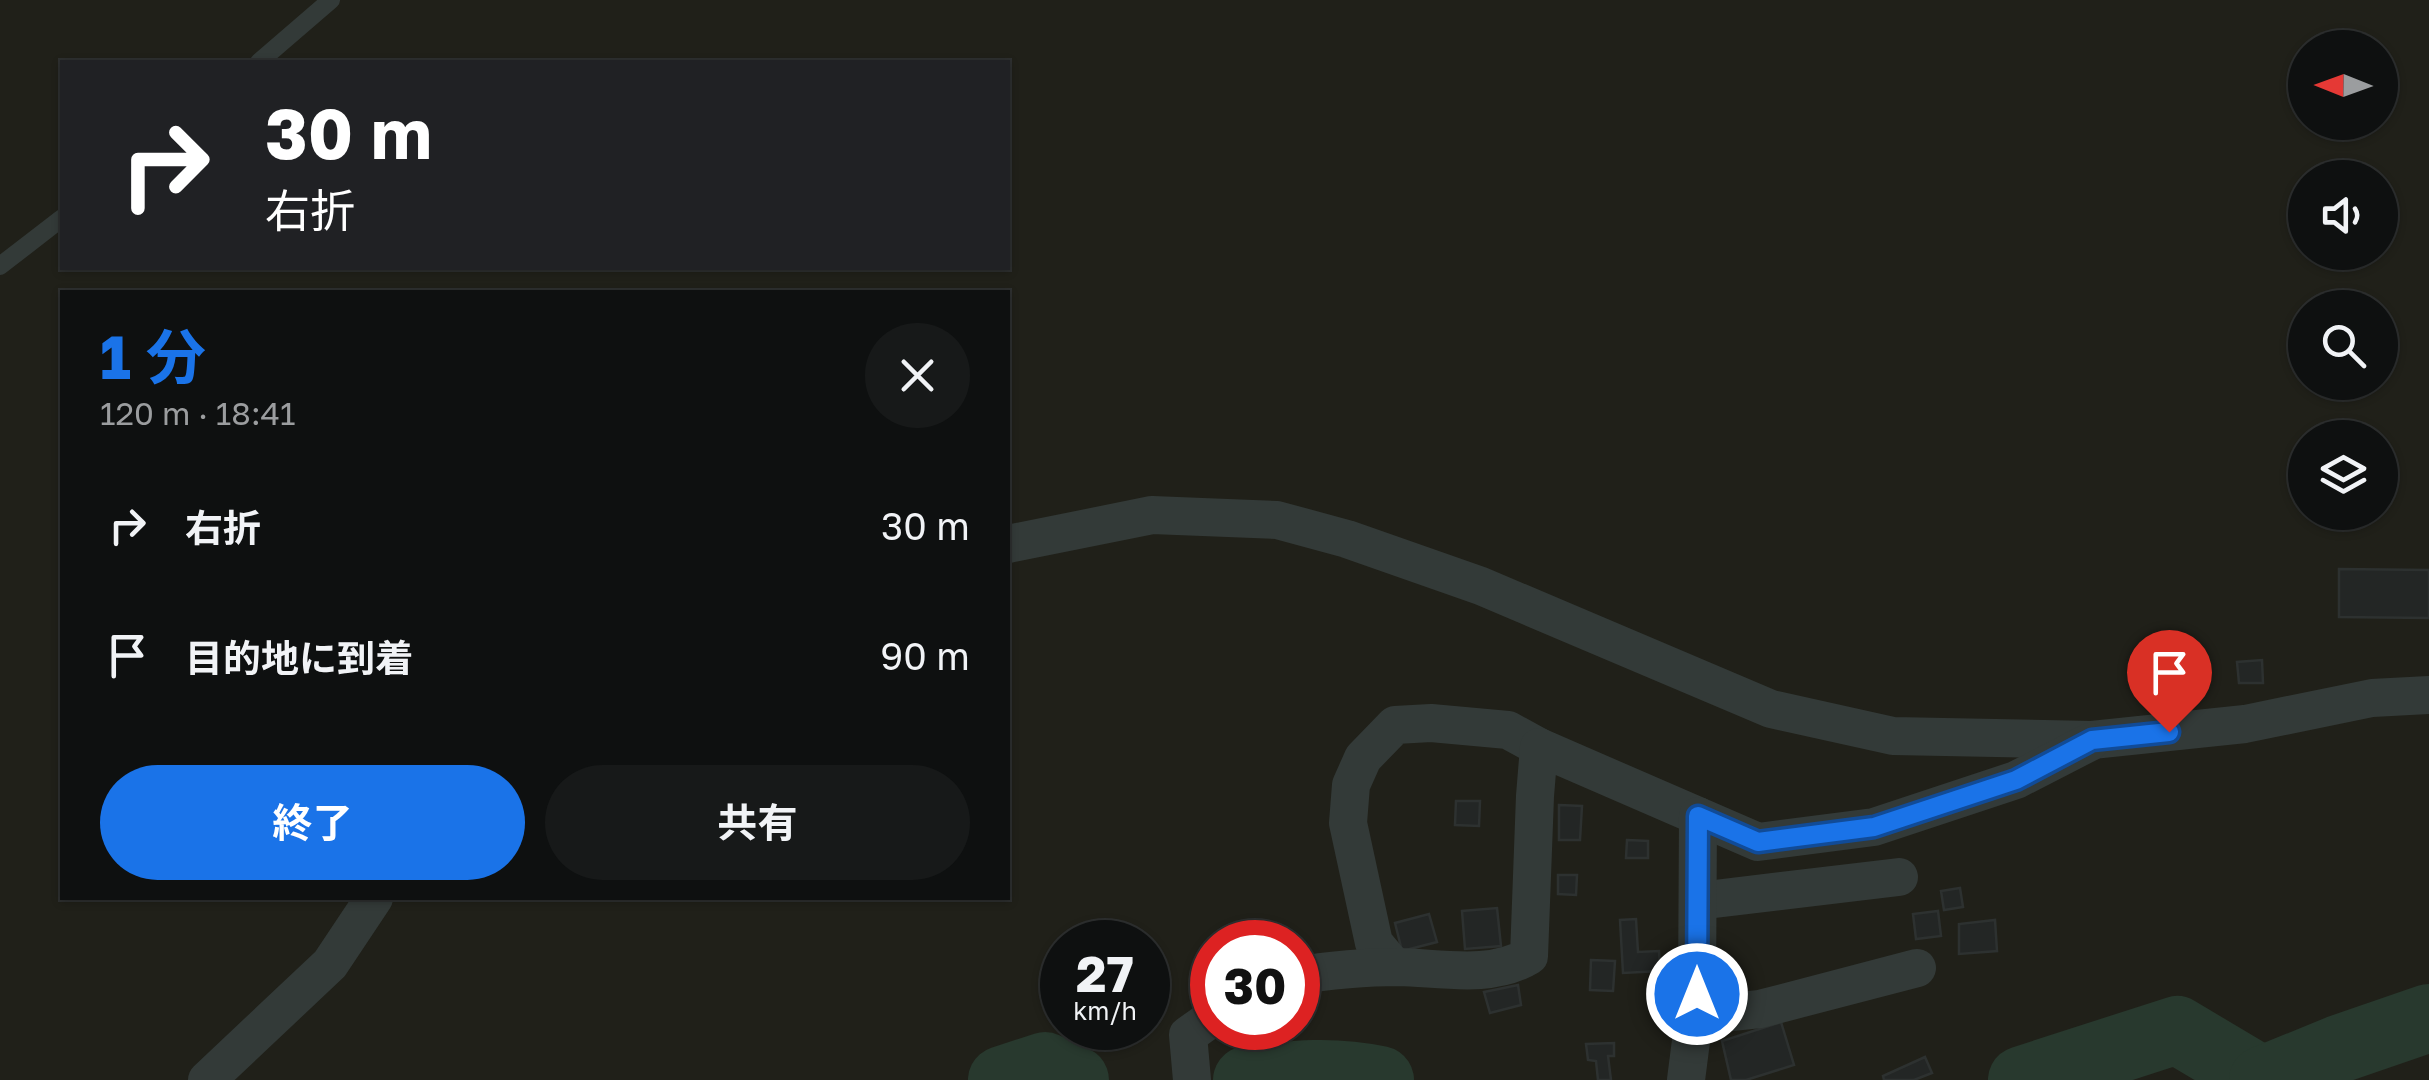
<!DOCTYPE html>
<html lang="ja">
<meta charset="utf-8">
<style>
body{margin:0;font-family:"Golos Text","Noto Sans JP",sans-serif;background:#171919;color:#f1f3f6;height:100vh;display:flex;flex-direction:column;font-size:38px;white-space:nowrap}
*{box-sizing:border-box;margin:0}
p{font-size:32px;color:#9b9d9f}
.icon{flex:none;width:55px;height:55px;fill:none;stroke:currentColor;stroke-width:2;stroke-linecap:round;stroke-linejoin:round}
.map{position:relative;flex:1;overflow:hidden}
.panel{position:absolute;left:60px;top:290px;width:950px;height:610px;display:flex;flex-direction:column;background:#0e1010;border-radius:0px;box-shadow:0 2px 8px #0004,0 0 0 2px #2e3030}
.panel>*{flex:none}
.top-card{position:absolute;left:60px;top:60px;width:950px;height:210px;border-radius:0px;box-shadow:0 2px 8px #0004,0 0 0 2px #2e3030;background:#202124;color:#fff;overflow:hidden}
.needle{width:65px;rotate:271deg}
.controls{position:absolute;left:2288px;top:30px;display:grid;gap:20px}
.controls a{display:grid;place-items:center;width:110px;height:110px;border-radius:50%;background:#0e1010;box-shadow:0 2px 8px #0004,0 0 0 2px #2e3030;font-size:50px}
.speed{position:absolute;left:1040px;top:920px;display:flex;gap:20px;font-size:50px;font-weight:700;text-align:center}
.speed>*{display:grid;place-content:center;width:130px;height:130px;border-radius:50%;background:#0e1010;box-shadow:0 2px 8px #0004,0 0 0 2px #2e3030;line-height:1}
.speed small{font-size:25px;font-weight:400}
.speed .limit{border:15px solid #d22;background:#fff;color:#111}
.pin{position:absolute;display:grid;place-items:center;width:85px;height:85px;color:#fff;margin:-102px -42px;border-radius:50% 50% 50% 0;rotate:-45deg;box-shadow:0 0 10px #0007}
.pin .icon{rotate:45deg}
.me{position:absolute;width:110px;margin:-55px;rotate:0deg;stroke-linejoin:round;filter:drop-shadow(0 0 8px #0008)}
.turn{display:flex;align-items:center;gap:35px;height:210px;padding:0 40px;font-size:45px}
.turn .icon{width:130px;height:130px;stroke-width:2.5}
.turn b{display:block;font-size:70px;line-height:85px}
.round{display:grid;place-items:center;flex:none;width:105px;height:105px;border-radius:52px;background:#171919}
.headline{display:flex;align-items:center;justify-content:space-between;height:170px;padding:0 40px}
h1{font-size:60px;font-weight:700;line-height:75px;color:#1a73e8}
.action{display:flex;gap:20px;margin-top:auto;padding:20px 40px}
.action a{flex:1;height:115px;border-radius:60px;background:#1a73e8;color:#fff;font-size:40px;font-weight:700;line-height:115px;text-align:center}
.action a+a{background:#171919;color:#f1f3f6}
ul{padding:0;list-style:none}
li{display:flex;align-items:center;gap:30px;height:130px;padding:0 40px}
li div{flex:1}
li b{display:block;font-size:38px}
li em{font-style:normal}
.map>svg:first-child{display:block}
</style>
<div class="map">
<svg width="2429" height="1080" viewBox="0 0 2429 1080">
<rect width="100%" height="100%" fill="#131515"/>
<!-- green -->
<path fill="#202019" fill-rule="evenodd" d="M0,0H2429V1080H0ZM2305,48H2380V122H2305ZM62,62H1008V268H62ZM2305,178H2380V252H2305ZM62,292H1008V898H62ZM2305,308H2380V382H2305ZM2305,438H2380V512H2305ZM1062,942H1148V1028H1062ZM1212,942H1298V1028H1212Z"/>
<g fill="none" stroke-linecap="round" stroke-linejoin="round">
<!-- river -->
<g stroke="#28392e" stroke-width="68">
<polyline points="1002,1080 1045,1066 1075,1080"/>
<path d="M1247,1080C1295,1074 1333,1070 1380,1080"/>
<polyline points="2022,1080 2177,1030 2261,1080"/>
<polyline points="2263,1080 2339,1049 2429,1018"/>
</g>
</g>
<!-- building -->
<g fill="#232625" stroke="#2d3130" stroke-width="2.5">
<polygon points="2339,569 2429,570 2429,618 2339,617"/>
<polygon points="2262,660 2263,683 2239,683 2237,662"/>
<polygon points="1456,801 1480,801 1479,826 1455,825"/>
<polygon points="1559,805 1582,806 1580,840 1559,840"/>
<polygon points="1627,840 1648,841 1648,858 1626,858"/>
<polygon points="1558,875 1577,875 1576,895 1558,894"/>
<polygon points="1960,888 1963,907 1944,910 1941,891"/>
<polygon points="1497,908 1501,946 1465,949 1462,911"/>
<polygon points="1938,911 1941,936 1916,939 1913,914"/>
<polygon points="1429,914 1437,942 1402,951 1395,923"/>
<polygon points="1636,919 1638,952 1659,951 1660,971 1623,973 1620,920"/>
<polygon points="1995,920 1997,951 1959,954 1959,924"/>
<polygon points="1591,960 1615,961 1613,991 1590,990"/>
<polygon points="1518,985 1521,1005 1490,1013 1484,992"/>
<polygon points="1781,1022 1794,1065 1746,1080 1731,1080 1722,1041"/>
<polygon points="1614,1043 1614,1056 1608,1056 1611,1080 1598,1080 1596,1061 1588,1060 1586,1044"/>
<polygon points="1925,1057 1932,1073 1914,1080 1884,1080 1883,1076"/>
</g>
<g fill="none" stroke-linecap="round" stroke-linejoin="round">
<!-- lane -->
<g stroke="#333a38" stroke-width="18">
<polyline points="259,62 331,0"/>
<polyline points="0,266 62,218"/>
</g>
<!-- street -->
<g stroke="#333a38" stroke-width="38">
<polyline points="1008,544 1152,515 1277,520 1347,539 1481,586 1771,709 1893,736 2092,740 2245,724 2372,698 2429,695"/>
<polyline points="1698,901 1899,877"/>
<polyline points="1394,967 1374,943 1348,823 1351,785 1363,758 1395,725 1431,723 1508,730 1539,747"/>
<path d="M1298,976C1326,970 1370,967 1399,967C1441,968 1491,979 1529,956L1535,796L1539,747L1758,842L1874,827L2016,780L2090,742"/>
<polyline points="1694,1016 1760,1009 1917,968"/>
<polyline points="207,1080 330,964 374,898"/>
<polyline points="1192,1080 1188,1035 1212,1018"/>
<polyline points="1686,1080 1697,994 1698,816"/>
</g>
</g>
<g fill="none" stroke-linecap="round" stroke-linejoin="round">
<!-- route casing -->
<g stroke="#114b97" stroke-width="25">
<polyline id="route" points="1697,994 1698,816 1758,842 1874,827 2016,780 2092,740 2169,732"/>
</g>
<!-- route -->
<use href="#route" stroke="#1a73e8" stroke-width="18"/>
</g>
</svg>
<div class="controls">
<a><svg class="needle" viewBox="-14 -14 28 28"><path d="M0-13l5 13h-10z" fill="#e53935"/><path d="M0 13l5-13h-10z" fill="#9b9d9f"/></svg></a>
<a><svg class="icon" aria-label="sound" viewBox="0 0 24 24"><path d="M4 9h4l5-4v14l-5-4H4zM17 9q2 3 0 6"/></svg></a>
<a><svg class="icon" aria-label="search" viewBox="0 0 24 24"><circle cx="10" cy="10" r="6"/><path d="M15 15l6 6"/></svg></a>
<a><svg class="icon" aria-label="layers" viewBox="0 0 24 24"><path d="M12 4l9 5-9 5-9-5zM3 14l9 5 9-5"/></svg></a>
</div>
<div class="speed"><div>27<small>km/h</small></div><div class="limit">30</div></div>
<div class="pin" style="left:2169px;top:732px;background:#d93025"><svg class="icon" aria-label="arrive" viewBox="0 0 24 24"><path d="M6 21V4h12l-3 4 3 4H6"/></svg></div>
<svg class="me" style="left:1697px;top:994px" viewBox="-20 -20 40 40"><circle r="17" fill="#1a73e8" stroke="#fff" stroke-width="3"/><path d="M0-11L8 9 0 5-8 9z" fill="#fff"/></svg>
<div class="top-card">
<div class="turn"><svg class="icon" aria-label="right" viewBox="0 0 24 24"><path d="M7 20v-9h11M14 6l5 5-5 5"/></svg><div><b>30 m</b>右折</div></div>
</div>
<section class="panel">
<div class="headline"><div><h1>1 分</h1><p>120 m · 18:41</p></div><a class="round"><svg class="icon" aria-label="close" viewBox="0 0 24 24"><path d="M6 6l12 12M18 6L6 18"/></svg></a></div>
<ul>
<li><svg class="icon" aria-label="right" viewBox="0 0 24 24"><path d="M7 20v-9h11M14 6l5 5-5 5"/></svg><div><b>右折</b></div><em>30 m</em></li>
<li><svg class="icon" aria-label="arrive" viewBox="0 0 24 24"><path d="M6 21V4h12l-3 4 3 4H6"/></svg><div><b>目的地に到着</b></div><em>90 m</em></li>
</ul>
<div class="action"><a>終了</a><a>共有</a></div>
</section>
</div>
